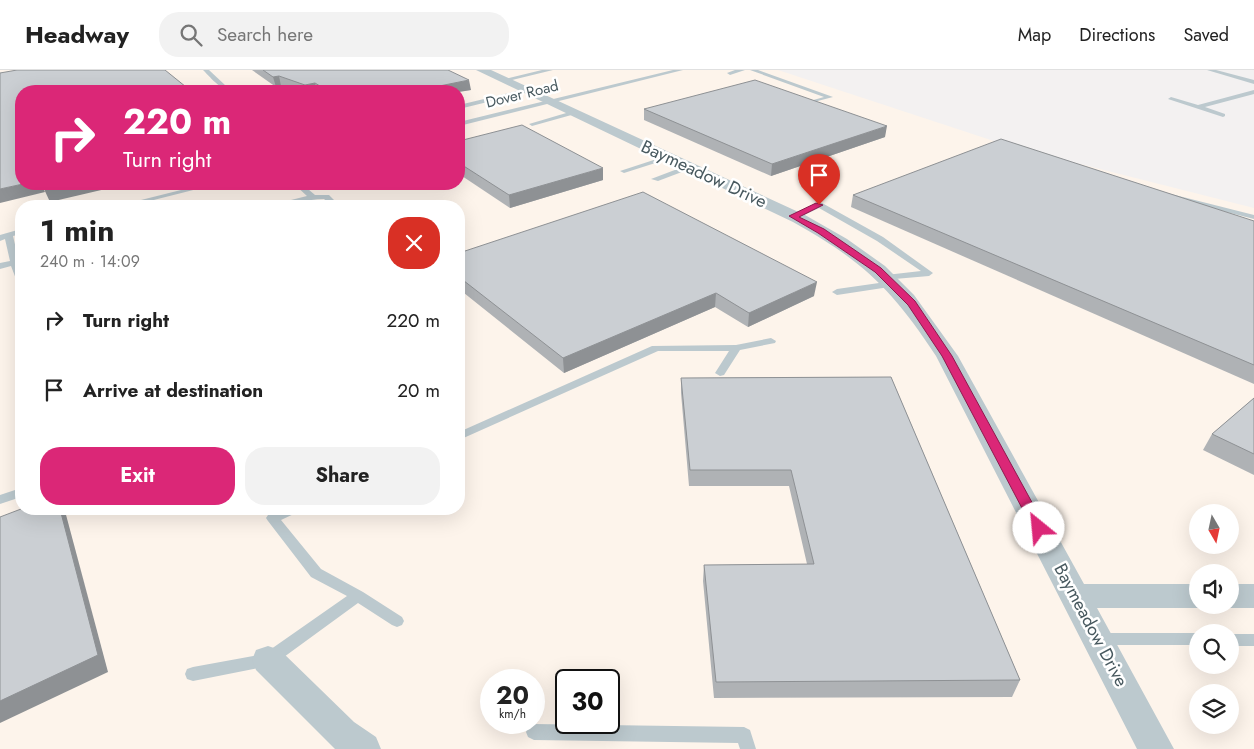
<!DOCTYPE html>
<meta charset="utf-8">
<style>
body{margin:0;font-family:Jost,sans-serif;background:#f2f2f2;color:#222;height:100vh;display:flex;flex-direction:column;font-size:19px;white-space:nowrap}
*{box-sizing:border-box;margin:0}
p{font-size:16px;color:#767676}
.icon{flex:none;width:28px;height:28px;fill:none;stroke:currentColor;stroke-width:2;stroke-linecap:round;stroke-linejoin:round}
.map{position:relative;flex:1;overflow:hidden}
.side{position:absolute;left:15px;top:130px;width:450px;height:315px;display:flex;flex-direction:column;background:#fff;border-radius:20px;box-shadow:0 5px 20px #0002}
.side>*{flex:none}
.guide{position:absolute;left:15px;top:15px;width:450px;height:105px;border-radius:20px;box-shadow:0 5px 20px #0002;background:#db2777;color:#fff;overflow:hidden}
.needle{width:32px;rotate:171deg}
.controls{position:absolute;left:1189px;top:434px;display:grid;gap:10px}
.controls a{display:grid;place-items:center;width:50px;height:50px;border-radius:50%;background:#fff;box-shadow:0 5px 20px #0002;font-size:25px}
.speed{position:absolute;left:480px;top:599px;display:flex;gap:10px;font-size:25px;font-weight:700;text-align:center}
.speed>*{display:grid;place-content:center;width:65px;height:65px;border-radius:50%;background:#fff;box-shadow:0 5px 20px #0002;line-height:1}
.speed small{font-size:12px;font-weight:400}
.speed .limit{border:2px solid #111;border-radius:8px;background:#fff;color:#111}
.pin{position:absolute;display:grid;place-items:center;width:42px;height:42px;color:#fff;margin:-51px -21px;border-radius:50% 50% 50% 0;rotate:-45deg;box-shadow:0 0 5px #0007}
.pin .icon{rotate:45deg}
.me{position:absolute;width:55px;margin:-28px;rotate:332deg;stroke-linejoin:round;filter:drop-shadow(0 0 4px #0008)}
.turn{display:flex;align-items:center;gap:18px;height:105px;padding:0 25px;font-size:22px}
.turn .icon{width:65px;height:65px;stroke-width:2.5}
.turn b{display:block;font-size:35px;line-height:42px}
.round{display:grid;place-items:center;flex:none;width:52px;height:52px;border-radius:20px;background:#f2f2f2}
.headline{display:flex;align-items:center;justify-content:space-between;height:85px;padding:0 25px}
h1{font-size:30px;font-weight:700;line-height:38px}
.action{display:flex;gap:10px;margin-top:auto;padding:10px 25px}
.action a{flex:1;height:58px;border-radius:20px;background:#db2777;color:#fff;font-size:20px;font-weight:700;line-height:58px;text-align:center}
.action a+a{background:#f2f2f2;color:#222}
ul{padding:0;list-style:none}
li{display:flex;align-items:center;gap:15px;height:70px;padding:0 25px}
li div{flex:1}
li b{display:block;font-size:19px}
li em{font-style:normal}
header{display:flex;align-items:center;gap:30px;box-sizing:border-box;height:70px;padding:0 25px;background:#fff;border-bottom:1px solid #e0e0e0}
header strong{font-size:24px}
nav{display:flex;gap:28px;margin-inline-start:auto;font-size:18px}
.search{width:350px;height:45px;background:#f2f2f2;display:flex;align-items:center;gap:12px;box-sizing:border-box;padding:0 18px;border-radius:20px;color:#767676;font-size:19px}
.map>svg:first-child{display:block}
</style>
<header>
<strong>Headway</strong>
<div class="search"><svg class="icon" aria-label="search" viewBox="0 0 24 24"><circle cx="10" cy="10" r="6"/><path d="M15 15l6 6"/></svg>Search here</div>
<nav><a>Map</a><a>Directions</a><a>Saved</a></nav>
</header>
<div class="map">
<svg width="1254" height="679" viewBox="0 0 1254 679">
<rect width="100%" height="100%" fill="#f3f1f1"/>
<!-- commercial -->
<path fill="#fdf4eb" fill-rule="evenodd" d="M0,0H778L1009,76L1254,138V679H0ZM21,21H459V114H21ZM21,136H459V439H21ZM1198,442H1230V475H1198ZM1198,502H1230V535H1198ZM1198,562H1230V595H1198ZM491,610H534V652H491ZM566,610H609V652H566ZM1198,622H1230V655H1198Z"/>
<g fill="none" stroke-linecap="round" stroke-linejoin="round">
<!-- lane -->
<g fill="#bcc9ce" fill-rule="evenodd">
<path d="M203,0H209L226,16L237,21C222,22 213,10 203,0Z"/>
<polygon points="542,0 553,0 504,12 501,10"/>
<polygon points="673,0 683,0 459,56 459,52"/>
<polygon points="735,0 745,0 730,5 727,3"/>
<polygon points="750,0 758,0 833,27 810,33 810,31 824,27"/>
<polygon points="1207,0 1216,0 1254,10 1254,14"/>
<polygon points="526,19 528,20 528,22 459,39 459,35"/>
<polygon points="1254,20 1254,24 1205,37 1225,44 1225,46 1223,47 1168,29 1171,27 1198,35"/>
<polygon points="573,41 575,42 575,44 532,56 529,54"/>
<polygon points="669,85 671,86 671,88 624,103 620,101"/>
<polygon points="688,95 695,97 658,111 651,109"/>
<polygon points="205,114 217,114 130,136 117,136"/>
<path d="M294,114H302L315,125H329L340,136H332L324,129C307,129 291,136 274,136L275,134L307,126Z"/>
<polygon points="1167,123 1254,145 1254,149 1167,127"/>
<polygon points="816,133 822,133 883,167 933,203 929,206 883,210 881,208 886,205 921,201 877,171 819,138 796,149 789,147"/>
<polygon points="21,159 21,164 13,166 21,200 21,212 16,209 11,196 0,199 0,193 10,191 5,169 0,171 0,165"/>
<polygon points="893,211 896,212 896,216 837,225 832,222 837,219"/>
<polygon points="771,268 776,271 775,273 740,280 724,305 720,306 715,303 729,281 658,281 459,370 459,362 652,276 736,275"/>
<polygon points="21,418 21,427 0,434 0,425"/>
<polygon points="282,439 299,439 298,442 281,450 321,499 363,522 402,547 404,551 402,555 397,557 392,555 358,533 273,595 193,611 187,609 185,604 187,599 193,597 264,584 347,526 311,507 268,451 266,448 268,445"/>
<polygon points="1100,563 1198,563 1198,575 1100,575 1095,573 1092,569 1095,565"/>
<rect x="1230" y="564" width="24" height="12"/>
<polygon points="534,654 744,657 750,660 756,679 740,679 738,673 534,670 528,667 526,662 528,657"/>
</g>
<!-- street -->
<g fill="#bcc9ce" fill-rule="evenodd">
<path d="M476,0H491L805,145L847,169L885,196L914,225L958,286L1084,514H1198V535H1207L1198,538H1097L1174,679H1137L936,286C892,219 863,191 793,152Z"/>
<polygon points="1230,514 1254,514 1254,538 1230,538 1221,535 1230,535"/>
<polygon points="268,576 280,580 354,652 376,667 381,679 335,679 256,600 252,590 256,580"/>
</g>
</g>
<!-- wall -->
<g fill="#afb2b5">
<polygon points="252,0 448,0 471,20 459,21 295,21 281,16 276,17"/>
<polygon points="644,39 885,67 771,106 644,50"/>
<polygon points="459,71 603,110 510,138 459,104"/>
<polygon points="853,125 1254,151 1254,314 851,137"/>
<polygon points="459,183 814,226 748,257 715,237 564,303 459,219"/>
<polygon points="891,307 1020,610 1012,627 714,628 703,511 704,495 807,494 789,416 689,416 681,323 681,308"/>
<polygon points="1254,328 1254,405 1203,380 1212,364"/>
</g>
<!-- shaded-wall -->
<g fill="#8e9194">
<polygon points="279,6 281,16 276,17 273,7"/>
<polygon points="469,10 471,20 459,22 459,21 415,21"/>
<polygon points="315,13 317,21 306,21 305,15"/>
<polygon points="887,56 885,67 771,106 772,94"/>
<polygon points="603,98 603,110 510,138 509,125"/>
<polygon points="23,114 41,114 45,122 0,133 0,119"/>
<polygon points="68,114 127,114 50,132 44,119"/>
<polygon points="817,212 814,226 748,257 749,243"/>
<polygon points="716,223 715,237 564,303 563,288"/>
<polygon points="60,439 64,439 65,441 108,602 0,653 0,631"/>
</g>
<!-- building -->
<g fill="#cbcfd3" stroke="#8e9194">
<polygon points="17,0 165,0 191,21 21,21 21,114 23,114 0,119 0,3"/>
<polygon points="263,0 448,0 469,10 415,21 328,21 315,13 305,15 279,6 273,7"/>
<polygon points="755,10 887,56 772,94 644,39"/>
<polygon points="522,55 603,98 509,125 459,93 459,79 462,78 459,76 459,71"/>
<polygon points="1001,69 1254,151 1254,295 853,125"/>
<polygon points="42,114 68,114 44,119"/>
<polygon points="643,122 817,212 749,243 716,223 563,288 459,207 459,183"/>
<polygon points="891,307 1020,610 716,612 704,495 814,494 791,400 690,400 681,308"/>
<polygon points="1254,328 1254,384 1212,364"/>
<polygon points="21,439 60,439 98,585 0,631 0,447"/>
</g>
<!-- route -->
<polygon fill="#db2777" stroke="#8e194d" points="816,133 823,135 799,147 824,159 881,198 915,231 952,286 1046,458 1044,461 1034,461 942,286 908,235 875,202 818,163 789,146"/>
<g text-anchor="middle" dominant-baseline="central" stroke-width="5" stroke-linejoin="round" paint-order="stroke">
<!-- far-street labels -->
<g font-size="15" fill="#48595f" stroke="#fff">
<text transform="translate(522 24) rotate(-14)">Dover Road</text>
</g>
<!-- street labels -->
<g font-size="18" fill="#48595f" stroke="#fff">
<text transform="translate(704 104) rotate(25)">Baymeadow Drive</text>
<text transform="translate(1091 555) rotate(62)">Baymeadow Drive</text>
</g>
</g>
</svg>
<div class="controls">
<a><svg class="needle" viewBox="-14 -14 28 28"><path d="M0-13l5 13h-10z" fill="#e53935"/><path d="M0 13l5-13h-10z" fill="#767676"/></svg></a>
<a><svg class="icon" aria-label="sound" viewBox="0 0 24 24"><path d="M4 9h4l5-4v14l-5-4H4zM17 9q2 3 0 6"/></svg></a>
<a><svg class="icon" aria-label="search" viewBox="0 0 24 24"><circle cx="10" cy="10" r="6"/><path d="M15 15l6 6"/></svg></a>
<a><svg class="icon" aria-label="layers" viewBox="0 0 24 24"><path d="M12 4l9 5-9 5-9-5zM3 14l9 5 9-5"/></svg></a>
</div>
<div class="speed"><div>20<small>km/h</small></div><div class="limit">30</div></div>
<div class="pin" style="left:819px;top:135px;background:#d93025"><svg class="icon" aria-label="arrive" viewBox="0 0 24 24"><path d="M6 21V4h12l-3 4 3 4H6"/></svg></div>
<svg class="me" style="left:1039px;top:458px" viewBox="-20 -20 40 40"><circle r="19" fill="#fff"/><path d="M0-13L10 11 0 6-10 11z" fill="#db2777"/></svg>
<div class="guide">
<div class="turn"><svg class="icon" aria-label="right" viewBox="0 0 24 24"><path d="M7 20v-9h11M14 6l5 5-5 5"/></svg><div><b>220 m</b>Turn right</div></div>
</div>
<section class="side">
<div class="headline"><div><h1>1 min</h1><p>240 m · 14:09</p></div><a class="round" style="background:#d93025;color:#fff"><svg class="icon" aria-label="close" viewBox="0 0 24 24"><path d="M6 6l12 12M18 6L6 18"/></svg></a></div>
<ul>
<li><svg class="icon" aria-label="right" viewBox="0 0 24 24"><path d="M7 20v-9h11M14 6l5 5-5 5"/></svg><div><b>Turn right</b></div><em>220 m</em></li>
<li><svg class="icon" aria-label="arrive" viewBox="0 0 24 24"><path d="M6 21V4h12l-3 4 3 4H6"/></svg><div><b>Arrive at destination</b></div><em>20 m</em></li>
</ul>
<div class="action"><a>Exit</a><a>Share</a></div>
</section>
</div>
